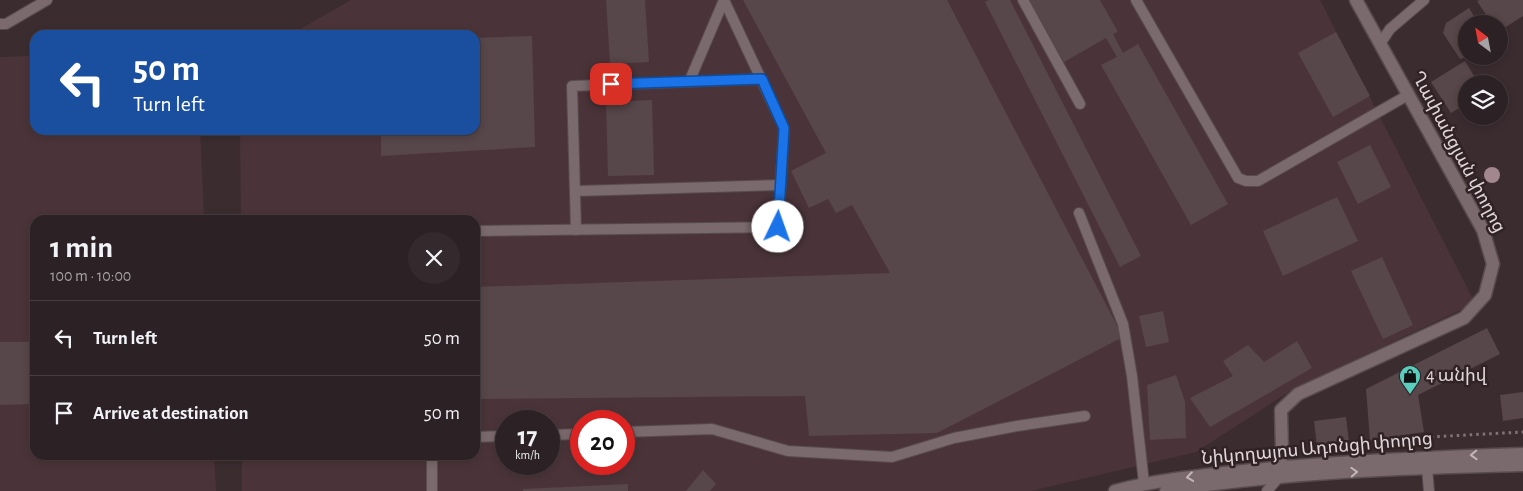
<!DOCTYPE html>
<meta charset="utf-8">
<style>
body{margin:0;font-family:"Alegreya Sans","Noto Sans Armenian",sans-serif;background:#34292c;color:#f1f3f6;height:100vh;display:flex;flex-direction:column;font-size:19px;white-space:nowrap}
*{box-sizing:border-box;margin:0}
p{font-size:16px;color:#a6a3a6}
.icon{flex:none;width:28px;height:28px;fill:none;stroke:currentColor;stroke-width:2;stroke-linecap:round;stroke-linejoin:round}
.map{position:relative;flex:1;overflow:hidden}
.drawer{position:absolute;left:30px;top:215px;width:450px;height:245px;display:flex;flex-direction:column;background:#2c2124;border-radius:15px;box-shadow:0 2px 8px #0003,0 0 0 1px #483e41}
.drawer>*{flex:none}
.top-card{position:absolute;left:30px;top:30px;width:450px;height:105px;border-radius:15px;box-shadow:0 2px 8px #0003,0 0 0 1px #483e41;background:#1a4fa0;color:#fff;overflow:hidden}
.needle{width:32px;rotate:328deg}
.tools{position:absolute;left:1458px;top:15px;display:grid;gap:10px}
.tools a{display:grid;place-items:center;width:50px;height:50px;border-radius:50%;background:#2c2124;box-shadow:0 2px 8px #0003,0 0 0 1px #483e41;font-size:25px}
.speed{position:absolute;left:495px;top:410px;display:flex;gap:10px;font-size:25px;font-weight:700;text-align:center}
.speed>*{display:grid;place-content:center;width:65px;height:65px;border-radius:50%;background:#2c2124;box-shadow:0 2px 8px #0003,0 0 0 1px #483e41;line-height:1}
.speed small{font-size:12px;font-weight:400}
.speed .limit{border:8px solid #d22;background:#fff;color:#111}
.pin{position:absolute;display:grid;place-items:center;width:42px;height:42px;color:#fff;margin:-21px;border-radius:10px;box-shadow:0 2px 8px #0006}
.me{position:absolute;width:55px;margin:-28px;rotate:3deg;stroke-linejoin:round;filter:drop-shadow(0 0 4px #0008)}
.turn{display:flex;align-items:center;gap:18px;height:105px;padding:0 20px;font-size:22px}
.turn .icon{width:65px;height:65px;stroke-width:2.5}
.turn b{display:block;font-size:35px;line-height:42px}
.round{display:grid;place-items:center;flex:none;width:52px;height:52px;border-radius:26px;background:#34292c}
.headline{display:flex;align-items:center;justify-content:space-between;height:85px;padding:0 20px}
h1{font-size:30px;font-weight:600;line-height:38px}
ul{padding:0;list-style:none}
li{display:flex;align-items:center;gap:15px;height:75px;padding:0 20px;border-top:1px solid #483e41}
li div{flex:1}
li b{display:block;font-size:19px}
li em{font-style:normal}
.map>svg:first-child{display:block}
</style>
<div class="map">
<svg width="1523" height="491" viewBox="0 0 1523 491">
<rect width="100%" height="100%" fill="#3b2c30"/>
<!-- built -->
<g fill="#4a343a" fill-rule="evenodd">
<path d="M351,0H1320L1475,303L1293,389L1196,452L1031,491H242V455H475V220H241L240,130H475V35H290ZM506,421H549V464H506ZM581,421H624V464H581Z"/>
<polygon points="35,56 35,130 200,130 204,220 35,220 35,455 214,455 216,491 0,491 0,57"/>
</g>
<!-- building -->
<g fill="#57464a">
<polygon points="606,0 645,0 649,62 610,64"/>
<polygon points="743,0 947,0 1123,337 937,433 809,436 805,396 475,399 475,287 890,273 852,205 836,213 828,199 809,208 791,171 826,153"/>
<polygon points="989,0 1010,0 1141,256 1120,267 985,2"/>
<polygon points="1029,0 1100,0 1118,32 1113,34 1123,53 1138,44 1228,204 1191,225 1101,65 1117,57 1106,38 1064,62"/>
<polygon points="1480,0 1523,0 1523,16 1501,30 1499,24 1497,24 1494,18 1490,21 1477,1"/>
<polygon points="1469,8 1479,24 1466,24 1466,56 1481,56 1474,61 1466,57 1460,59 1443,33 1446,23"/>
<polygon points="1336,32 1370,96 1333,117 1298,53"/>
<polygon points="532,36 535,147 381,156 381,130 475,130 475,38"/>
<polygon points="1465,61 1479,84 1466,84 1466,104 1451,113 1431,82"/>
<polygon points="652,100 654,175 608,176 606,102"/>
<polygon points="1370,145 1391,187 1358,204 1337,162"/>
<polygon points="1337,197 1358,241 1283,276 1263,231"/>
<polygon points="1382,257 1413,325 1383,339 1351,271"/>
<polygon points="1163,311 1169,342 1146,347 1139,316"/>
<polygon points="1487,328 1500,354 1418,395 1424,432 1370,440 1366,389"/>
<polygon points="1297,341 1312,368 1210,427 1190,398 1233,376 1223,361 1248,345 1264,362"/>
<polygon points="0,342 35,342 35,404 0,405"/>
<polygon points="1176,375 1185,402 1186,438 1150,440 1147,385"/>
<polygon points="1523,392 1523,418 1503,421 1500,395"/>
<polygon points="1346,417 1349,442 1317,446 1314,421"/>
<polygon points="703,470 716,484 710,491 686,491"/>
<polygon points="628,484 628,491 523,491 523,489"/>
</g>
<g fill="none" stroke-linecap="round" stroke-linejoin="round">
<!-- lane casing -->
<g stroke="#574b4e" stroke-width="12">
<g id="lane">
<polyline points="1023,0 1080,104"/>
<polyline points="1136,0 1238,178 1246,181 1258,181 1408,95"/>
<polyline points="0,24 6,24 47,0"/>
<polyline points="1380,44 1390,29 1424,0"/>
<polyline points="689,82 724,0"/>
<polyline points="576,191 781,185"/>
<polyline points="1079,213 1123,324 1132,376 1144,483"/>
<polyline points="576,230 572,86 762,79"/>
<polyline points="475,231 778,227 784,128 724,0"/>
<polyline points="624,432 712,429 788,451 892,457 954,438 1017,426 1085,416"/>
<polyline points="549,435 581,434"/>
<polyline points="475,437 506,436"/>
<polyline points="1427,468 1429,491"/>
<polyline points="432,491 432,455"/>
<polyline points="1267,491 1279,477"/>
</g>
</g>
<!-- street casing -->
<g stroke="#574b4e" stroke-width="15">
<polyline id="street" points="1279,477 1282,450 1281,410 1298,394 1464,318 1485,295 1493,264 1483,230 1356,0"/>
</g>
<!-- secondary casing -->
<g stroke="#574b4e" stroke-width="15">
<g id="secondary">
<path d="M1115,491C1160,479 1207,475 1253,470C1343,461 1433,457 1523,454"/>
<path d="M1166,491C1284,472 1404,468 1523,465"/>
</g>
</g>
<!-- path -->
<polyline stroke="#817478" stroke-width="3" stroke-dasharray="2.5 4" stroke-linecap="butt" points="1347,444 1354,441 1523,432"/>
<!-- lane -->
<use href="#lane" stroke="#7a696d" stroke-width="10"/>
<!-- street -->
<use href="#street" stroke="#7a696d" stroke-width="12"/>
<!-- secondary -->
<use href="#secondary" stroke="#7a696d" stroke-width="12"/>
</g>
<!-- trees -->
<circle fill="#a2878e" cx="1492" cy="175" r="8"/>
<!-- one-way arrows -->
<defs><path id="oneway-chevron" d="M-2-3.5L2.5 0L-2 3.5" fill="none" stroke-width="1.6" stroke-linecap="round" stroke-linejoin="round" transform="scale(1.25)"/></defs>
<g stroke="#c2b6b9">
<use href="#oneway-chevron" transform="translate(1474 455) rotate(178)"/>
<use href="#oneway-chevron" transform="translate(1354 472) rotate(-3)"/>
<use href="#oneway-chevron" transform="translate(1190 477) rotate(172)"/>
</g>
<g fill="none" stroke-linecap="round" stroke-linejoin="round">
<!-- route casing -->
<g stroke="#114b97" stroke-width="12">
<polyline id="route" points="611,84 762,79 784,128 778,227"/>
</g>
<!-- route -->
<use href="#route" stroke="#1a73e8" stroke-width="9"/>
</g>
<!-- icons -->
<defs>
<g id="shop-pin" transform="scale(1.125)"><path d="M0 17L-7.5 6A9.5 9.5 0 1 1 7.5 6Z" fill="#5acebd" stroke="#312226"/><path d="M-5-2.5h2.3a2.7 3.5 0 0 1 5.4 0H5L5.5 6h-11ZM-1.5-2.5h3a1.5 2.3 0 0 0-3 0Z" fill="#111"/></g>
</defs>
<g fill-rule="evenodd">
<use href="#shop-pin" x="1410" y="376"/>
</g>
<g text-anchor="middle" dominant-baseline="central" stroke-width="5" stroke-linejoin="round" paint-order="stroke">
<!-- street labels -->
<g font-size="18" fill="#e1d7da" stroke="#312226">
<text transform="translate(1458 152) rotate(62)">Ղափանցյան փողոց</text>
<text transform="translate(1317 449) rotate(-5)">Նիկողայոս Ադոնցի փողոց</text>
</g>
<!-- poi labels -->
<g font-size="18" fill="#e1d7da" stroke="#312226" text-anchor="start">
<text x="1426" y="376">4 անիվ</text>
</g>
</g>
</svg>
<div class="tools">
<a><svg class="needle" viewBox="-14 -14 28 28"><path d="M0-13l5 13h-10z" fill="#e53935"/><path d="M0 13l5-13h-10z" fill="#a6a3a6"/></svg></a>
<a><svg class="icon" aria-label="layers" viewBox="0 0 24 24"><path d="M12 4l9 5-9 5-9-5zM3 14l9 5 9-5"/></svg></a>
</div>
<div class="speed"><div>17<small>km/h</small></div><div class="limit">20</div></div>
<div class="pin" style="left:611px;top:84px;background:#d93025"><svg class="icon" aria-label="arrive" viewBox="0 0 24 24"><path d="M6 21V4h12l-3 4 3 4H6"/></svg></div>
<svg class="me" style="left:778px;top:227px" viewBox="-20 -20 40 40"><circle r="19" fill="#fff"/><path d="M0-13L10 11 0 6-10 11z" fill="#1a73e8"/></svg>
<div class="top-card">
<div class="turn"><svg class="icon" aria-label="left" viewBox="0 0 24 24"><path d="M17 20v-9H6M10 6l-5 5 5 5"/></svg><div><b>50 m</b>Turn left</div></div>
</div>
<section class="drawer">
<div class="headline"><div><h1>1 min</h1><p>100 m · 10:00</p></div><a class="round"><svg class="icon" aria-label="close" viewBox="0 0 24 24"><path d="M6 6l12 12M18 6L6 18"/></svg></a></div>
<ul>
<li><svg class="icon" aria-label="left" viewBox="0 0 24 24"><path d="M17 20v-9H6M10 6l-5 5 5 5"/></svg><div><b>Turn left</b></div><em>50 m</em></li>
<li><svg class="icon" aria-label="arrive" viewBox="0 0 24 24"><path d="M6 21V4h12l-3 4 3 4H6"/></svg><div><b>Arrive at destination</b></div><em>50 m</em></li>
</ul>
</section>
</div>
